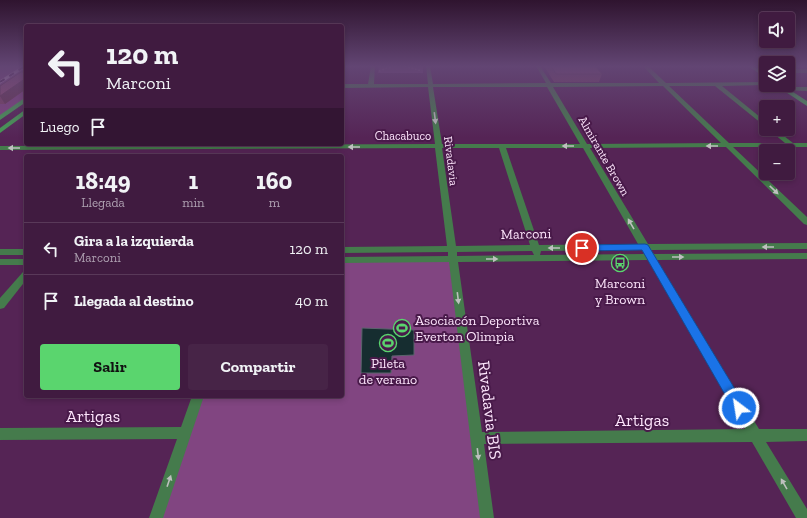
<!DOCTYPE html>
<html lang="es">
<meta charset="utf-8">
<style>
body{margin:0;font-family:"Zilla Slab",serif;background:#472447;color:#f1f3f6;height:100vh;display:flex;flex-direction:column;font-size:15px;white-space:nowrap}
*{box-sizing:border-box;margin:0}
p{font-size:13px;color:#aea1b1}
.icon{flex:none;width:22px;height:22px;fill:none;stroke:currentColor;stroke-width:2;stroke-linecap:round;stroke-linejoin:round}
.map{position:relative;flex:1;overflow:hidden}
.sheet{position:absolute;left:24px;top:154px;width:320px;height:244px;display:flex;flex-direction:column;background:#401b40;border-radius:4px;box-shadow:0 2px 6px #0003,0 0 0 1px #593959}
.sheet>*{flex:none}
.guide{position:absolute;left:24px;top:24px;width:320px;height:122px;border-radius:4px;box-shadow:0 2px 6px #0003,0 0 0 1px #593959;background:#401b40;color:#f1f3f6;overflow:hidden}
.tools{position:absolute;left:759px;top:12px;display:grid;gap:8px}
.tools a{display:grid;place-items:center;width:36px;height:36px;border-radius:4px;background:#401b40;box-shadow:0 2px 6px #0003,0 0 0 1px #593959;font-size:20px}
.pin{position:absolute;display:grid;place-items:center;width:34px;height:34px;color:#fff;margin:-17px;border:2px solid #fff;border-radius:50%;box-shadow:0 1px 4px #0007}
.me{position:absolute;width:44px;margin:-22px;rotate:329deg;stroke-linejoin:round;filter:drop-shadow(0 0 3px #0008)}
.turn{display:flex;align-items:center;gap:14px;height:84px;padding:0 16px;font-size:18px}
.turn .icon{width:52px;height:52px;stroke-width:2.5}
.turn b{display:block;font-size:28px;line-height:34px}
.then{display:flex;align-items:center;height:38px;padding:0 16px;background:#0003;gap:8px;font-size:15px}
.eta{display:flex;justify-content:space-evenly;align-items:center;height:68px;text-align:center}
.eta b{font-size:24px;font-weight:800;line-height:28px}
.action{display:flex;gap:8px;margin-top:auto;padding:8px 16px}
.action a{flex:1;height:46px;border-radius:4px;background:#5ad56e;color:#111;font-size:16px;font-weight:800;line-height:46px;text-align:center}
.action a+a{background:#472447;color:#f1f3f6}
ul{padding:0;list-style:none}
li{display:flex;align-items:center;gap:12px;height:52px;padding:0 16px;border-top:1px solid #593959}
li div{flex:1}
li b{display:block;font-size:15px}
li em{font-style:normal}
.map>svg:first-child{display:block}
</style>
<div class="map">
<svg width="807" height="518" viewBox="0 0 807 518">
<rect width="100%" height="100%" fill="#552455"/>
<!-- green -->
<g fill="#814581">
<polygon points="0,66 26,66 26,99 0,118"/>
<polygon points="379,66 423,66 423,73 378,73"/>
<polygon points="453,259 487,518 156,518 198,396 342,396 342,260"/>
</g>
<!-- water -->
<polygon fill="#162d30" stroke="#5b646d" points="362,328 414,330 414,355 392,356 391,373 361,373"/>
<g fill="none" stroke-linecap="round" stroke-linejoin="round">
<!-- path -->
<g stroke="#a681a6" stroke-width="1.5" stroke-dasharray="1.5 2" stroke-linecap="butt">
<polyline points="405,66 422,71"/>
<polyline points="379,71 393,66"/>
</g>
<!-- street -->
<g fill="#457b4c" fill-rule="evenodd">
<path d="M371,66H375L374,84H428L426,66H430L433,84L546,83L536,66H540L551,83H659L643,66H648L666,83L766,82V85H768L722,86L766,122V127L715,86H669L729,143H785L768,129H775L793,143H807V147H733L807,217V225L804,224L726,147L590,148L648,244L807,243V249L651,250L654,254L807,253V259L657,260L759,429H807V441L766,442L807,509V518H796L752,442L484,444L494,518H480L449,262L342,263V257L448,256V252L342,253V247L447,246L435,148L0,150V146L435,144L428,87L342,88V84H368ZM663,86L721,143L587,144L553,87ZM433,87H547L580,144H442ZM442,148H499L530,245L456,246ZM506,148H583L638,244L539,245ZM642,250L644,254L540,255L541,251ZM532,251L534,255L457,256V252ZM648,260L745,429L482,432L458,262Z"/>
<rect x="788" y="69" width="19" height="4"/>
<polygon points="785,87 807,87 807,91 783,90 782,89"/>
<rect x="0" y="249" width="26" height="6"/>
<rect x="0" y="259" width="26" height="6"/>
<polygon points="26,271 26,280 4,308 0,309 0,298 23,272"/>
<polygon points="192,396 204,396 163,518 149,518 177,439 0,440 0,428 181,427"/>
</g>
<!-- secondary -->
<g fill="#449e52" fill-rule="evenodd">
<polygon points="748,66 754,66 766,73 766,78"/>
<polygon points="775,85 782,85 807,101 807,106"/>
<polygon points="26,97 26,102 0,120 0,115"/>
<polygon points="26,109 26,114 0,133 0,128"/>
</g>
<!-- rail casing -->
<g stroke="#c7a7c6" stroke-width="3">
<polyline id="rail" points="0,82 25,66"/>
</g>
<!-- rail -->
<use href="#rail" stroke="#491a4a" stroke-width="2" stroke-dasharray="5.5" stroke-linecap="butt"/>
</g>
<!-- wall -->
<g fill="#7b4262">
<polygon points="544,66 595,66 602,74 599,82 554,82"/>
<polygon points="26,72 26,89 5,104 0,104 0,86"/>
</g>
<!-- shaded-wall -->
<polygon fill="#643650" points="26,78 26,89 5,104 0,96"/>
<!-- building -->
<g fill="#8f4d72" stroke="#643650">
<polygon points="551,66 595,66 602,74 556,74"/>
<polygon points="21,72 26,72 26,78 0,96 0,86"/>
</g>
<!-- one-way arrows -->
<defs><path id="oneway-solid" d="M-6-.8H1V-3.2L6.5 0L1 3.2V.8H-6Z"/></defs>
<g fill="#bdc0be">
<use href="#oneway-solid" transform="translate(435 118) rotate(83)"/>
<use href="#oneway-solid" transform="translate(568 146) rotate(180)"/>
<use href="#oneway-solid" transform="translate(712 146) rotate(180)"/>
<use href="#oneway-solid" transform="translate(354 147) rotate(180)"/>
<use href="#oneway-solid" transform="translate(14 148) rotate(180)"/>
<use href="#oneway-solid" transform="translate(774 190) rotate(44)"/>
<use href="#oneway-solid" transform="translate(631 224) rotate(-120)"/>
<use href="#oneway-solid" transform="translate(768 247) rotate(180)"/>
<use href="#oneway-solid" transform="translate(554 248) rotate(180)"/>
<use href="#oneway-solid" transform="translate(678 257)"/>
<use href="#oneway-solid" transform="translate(492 259)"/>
<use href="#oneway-solid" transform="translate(458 298) rotate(83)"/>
<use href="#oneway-solid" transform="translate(478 454) rotate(83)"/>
<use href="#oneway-solid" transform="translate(169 481) rotate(-71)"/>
<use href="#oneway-solid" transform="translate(784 484) rotate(-120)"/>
</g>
<!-- sky -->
<linearGradient id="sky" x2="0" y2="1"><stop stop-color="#2f142f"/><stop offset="0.48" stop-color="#624573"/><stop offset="1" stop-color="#624573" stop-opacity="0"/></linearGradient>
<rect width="807" height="138" fill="url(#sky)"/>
<!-- route -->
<polygon fill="#1a73e8" stroke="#114b97" points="645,244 648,245 744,404 745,408 744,412 739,414 735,412 642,250 582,251 578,248 582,245"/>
<!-- icons -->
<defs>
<g id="bus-ring" transform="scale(0.9)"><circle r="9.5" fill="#491a4a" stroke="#5ad56e" stroke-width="1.5"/><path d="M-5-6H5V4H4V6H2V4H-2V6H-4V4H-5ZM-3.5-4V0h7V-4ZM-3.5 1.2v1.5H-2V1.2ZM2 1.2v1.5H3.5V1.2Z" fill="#5ad56e"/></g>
<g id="stadium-ring" transform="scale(0.9)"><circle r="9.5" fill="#491a4a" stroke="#5ad56e" stroke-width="1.5"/><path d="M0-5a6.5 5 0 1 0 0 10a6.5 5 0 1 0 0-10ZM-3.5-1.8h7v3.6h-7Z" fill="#5ad56e"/></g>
</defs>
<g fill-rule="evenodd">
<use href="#bus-ring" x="620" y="263"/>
<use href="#stadium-ring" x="402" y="328"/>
<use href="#stadium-ring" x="388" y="343"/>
</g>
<g text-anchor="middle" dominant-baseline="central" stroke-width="4" stroke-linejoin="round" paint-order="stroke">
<!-- far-street labels -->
<g font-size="12" fill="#fde5fc" stroke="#491a4a">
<text x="403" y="136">Chacabuco</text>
<text transform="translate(604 156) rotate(60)">Almirante Brown</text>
<text transform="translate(451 161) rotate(83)">Rivadavia</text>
</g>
<!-- street labels -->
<g font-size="14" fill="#fde5fc" stroke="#491a4a">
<text transform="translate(526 234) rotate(-1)">Marconi</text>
</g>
<!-- poi labels -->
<g font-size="14" fill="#fde5fc" stroke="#491a4a">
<text x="620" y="283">Marconi<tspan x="620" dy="16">y Brown</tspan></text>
<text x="415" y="320" text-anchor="start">Asociacón Deportiva<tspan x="415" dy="16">Everton Olimpia</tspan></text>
<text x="388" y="363">Pileta<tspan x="388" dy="16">de verano</tspan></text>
</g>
<!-- near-street labels -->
<g font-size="17" fill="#fde5fc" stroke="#491a4a">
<text transform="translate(490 410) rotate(83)">Rivadavia BIS</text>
<text x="93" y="416">Artigas</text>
<text x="642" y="420">Artigas</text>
</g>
</g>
</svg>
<div class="tools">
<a><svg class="icon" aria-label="sound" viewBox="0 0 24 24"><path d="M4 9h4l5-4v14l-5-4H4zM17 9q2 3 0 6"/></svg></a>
<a><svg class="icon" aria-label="layers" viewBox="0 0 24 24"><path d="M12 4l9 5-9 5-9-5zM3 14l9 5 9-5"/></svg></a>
<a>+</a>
<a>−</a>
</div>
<div class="pin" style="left:582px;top:248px;background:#d93025"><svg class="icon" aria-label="arrive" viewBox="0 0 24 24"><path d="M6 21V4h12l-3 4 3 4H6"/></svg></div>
<svg class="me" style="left:739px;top:408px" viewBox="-20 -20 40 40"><circle r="17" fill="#1a73e8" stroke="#fff" stroke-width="3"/><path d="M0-11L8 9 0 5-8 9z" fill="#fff"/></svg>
<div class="guide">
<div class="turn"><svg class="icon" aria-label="left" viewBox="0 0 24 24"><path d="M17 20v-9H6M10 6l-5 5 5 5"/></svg><div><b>120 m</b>Marconi</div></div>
<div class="then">Luego<svg class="icon" aria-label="arrive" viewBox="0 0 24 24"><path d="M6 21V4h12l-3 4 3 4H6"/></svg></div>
</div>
<section class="sheet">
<div class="eta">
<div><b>18:49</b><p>Llegada</p></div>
<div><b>1</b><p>min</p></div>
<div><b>160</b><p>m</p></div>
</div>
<ul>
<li><svg class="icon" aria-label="left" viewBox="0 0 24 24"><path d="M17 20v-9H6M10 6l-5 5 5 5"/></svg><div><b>Gira a la izquierda</b><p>Marconi</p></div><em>120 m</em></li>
<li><svg class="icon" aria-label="arrive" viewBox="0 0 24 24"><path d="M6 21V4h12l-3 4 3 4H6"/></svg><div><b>Llegada al destino</b></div><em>40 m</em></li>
</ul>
<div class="action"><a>Salir</a><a>Compartir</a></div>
</section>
</div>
